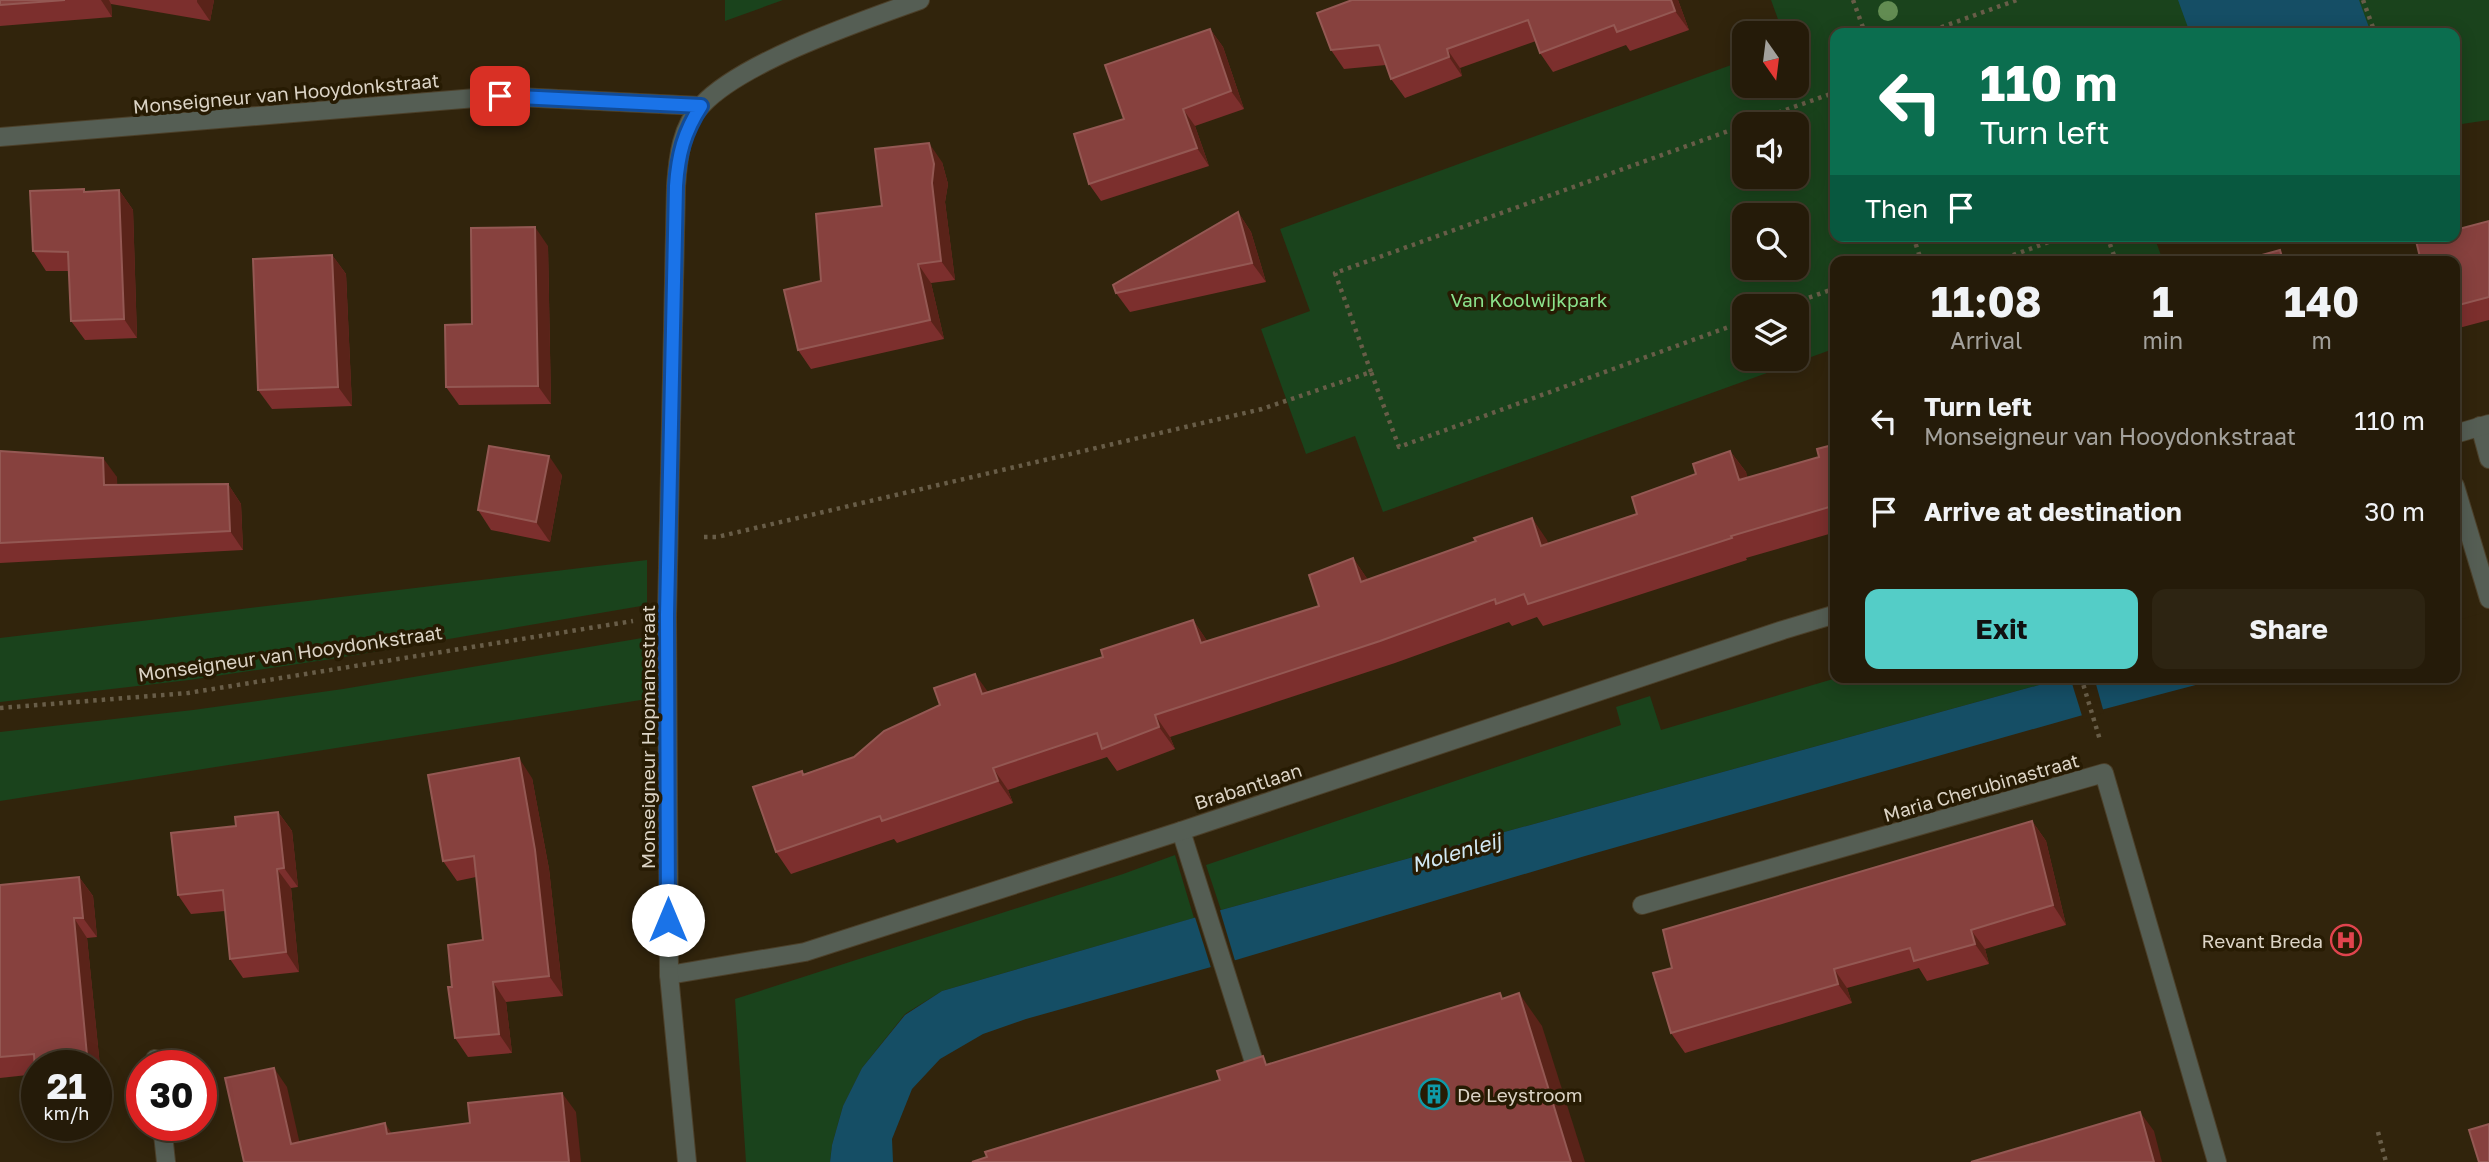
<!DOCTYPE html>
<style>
body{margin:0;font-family:"Golos Text",sans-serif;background:#2d2412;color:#f1f3f6;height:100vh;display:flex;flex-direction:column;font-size:26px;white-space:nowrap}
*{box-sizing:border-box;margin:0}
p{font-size:23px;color:#a3a19c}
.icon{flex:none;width:38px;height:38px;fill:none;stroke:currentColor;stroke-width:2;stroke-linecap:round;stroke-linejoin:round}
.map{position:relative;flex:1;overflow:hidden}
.sheet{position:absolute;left:1830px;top:256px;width:630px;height:427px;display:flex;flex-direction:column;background:#251b09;border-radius:14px;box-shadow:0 4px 18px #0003,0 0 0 2px #42392a}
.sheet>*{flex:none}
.banner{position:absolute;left:1830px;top:28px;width:630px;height:214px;border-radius:14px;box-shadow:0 4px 18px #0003,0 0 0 2px #42392a;background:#0b6e4f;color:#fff;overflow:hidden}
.needle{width:46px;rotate:166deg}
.controls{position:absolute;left:1732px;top:21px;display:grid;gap:14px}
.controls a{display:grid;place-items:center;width:77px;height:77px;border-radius:14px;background:#251b09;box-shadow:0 4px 18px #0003,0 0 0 2px #42392a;font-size:35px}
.speed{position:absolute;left:21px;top:1050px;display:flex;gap:14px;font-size:35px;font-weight:700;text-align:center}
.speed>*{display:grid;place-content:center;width:91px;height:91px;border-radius:50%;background:#251b09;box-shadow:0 4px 18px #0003,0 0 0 2px #42392a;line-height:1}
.speed small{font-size:18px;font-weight:400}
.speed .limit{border:10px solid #d22;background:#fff;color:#111}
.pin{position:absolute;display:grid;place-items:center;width:60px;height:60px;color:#fff;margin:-30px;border-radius:14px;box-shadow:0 4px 10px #0006}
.me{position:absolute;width:77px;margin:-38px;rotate:0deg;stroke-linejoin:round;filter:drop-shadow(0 0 5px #0008)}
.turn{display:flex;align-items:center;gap:24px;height:147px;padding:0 35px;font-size:32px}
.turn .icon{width:91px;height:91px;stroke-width:2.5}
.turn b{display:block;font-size:49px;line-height:60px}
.then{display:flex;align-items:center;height:66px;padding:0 35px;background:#0003;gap:14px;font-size:26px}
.eta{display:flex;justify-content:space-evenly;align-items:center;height:119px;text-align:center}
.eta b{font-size:42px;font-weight:700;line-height:49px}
.button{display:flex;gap:14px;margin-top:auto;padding:14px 35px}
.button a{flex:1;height:80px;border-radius:14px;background:#54cdc7;color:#111;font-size:28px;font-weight:700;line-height:80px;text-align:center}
.button a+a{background:#2d2412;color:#f1f3f6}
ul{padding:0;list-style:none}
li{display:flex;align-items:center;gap:21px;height:91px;padding:0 35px}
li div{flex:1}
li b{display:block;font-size:26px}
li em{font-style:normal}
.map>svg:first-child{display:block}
</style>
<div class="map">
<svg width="2489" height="1162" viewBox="0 0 2489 1162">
<rect width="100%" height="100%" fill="#31240c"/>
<!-- green -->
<g fill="#1a431c" fill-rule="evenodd">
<polygon points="725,0 783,0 725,21"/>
<path d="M1771,0H2489V120L2455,125V33H1836V236H2154L2163,261H1836V348L1383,512L1355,436L1306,454L1261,329L1310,311L1280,229L1745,60V86H1797V33H1783ZM1745,124H1797V177H1745ZM1745,215H1797V268H1745ZM1745,306H1797V359H1745Z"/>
<polygon points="647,560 647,605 338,658 189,680 0,702 0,638"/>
<polygon points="648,637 647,699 0,801 0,732 193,710 343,689"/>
<polygon points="1840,677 2068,677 1221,910 1206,865 1621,725 1616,707 1650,696 1661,730"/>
<polygon points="1175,855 1194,918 942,991 905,1014 862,1068 843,1106 832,1145 830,1162 746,1162 735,999 1123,874"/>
</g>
<!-- water -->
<g fill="#154e65">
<polygon points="2178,0 2359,0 2371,33 2190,33"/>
<polygon points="2068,677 2226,677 2097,711 1585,856 1236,960 1026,1019 983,1034 940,1059 912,1089 892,1139 893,1162 830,1162 832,1145 843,1106 862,1068 905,1015 942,991 1221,910"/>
</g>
<!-- pier -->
<g fill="#31240c">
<polygon points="2489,556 2489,611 2462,619 2455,594 2455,564"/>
<polygon points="2070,677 2094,677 2104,713 2083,719"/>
<polygon points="1219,907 1236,964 1212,971 1194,914"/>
</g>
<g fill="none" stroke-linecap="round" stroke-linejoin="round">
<!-- service casing -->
<g stroke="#4c402a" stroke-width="20">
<g id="service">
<polyline points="2480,426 2489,459"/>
<polyline points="2455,486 2489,599"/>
<polyline points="1181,831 1254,1062"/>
</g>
</g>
<!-- minor casing -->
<g stroke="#4c402a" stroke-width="20">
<g id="minor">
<polyline points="0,137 500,96 700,106"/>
<polyline points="2455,434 2489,424"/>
<polyline points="1642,905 2104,773 2217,1162"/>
<polyline points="669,975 805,952 1181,831 1783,630 1836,614"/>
<polyline points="155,1059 156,1066"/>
<polyline points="162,1125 166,1162"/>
<path d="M687,1162L669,975L667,615L676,186C678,158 681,126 702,105C743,61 862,21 920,0"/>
</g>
</g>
<!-- path -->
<g stroke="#685d48" stroke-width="4.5" stroke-dasharray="3.5 5" stroke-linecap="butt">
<polyline points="1853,0 1865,33"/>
<polyline points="2363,0 2375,33"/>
<polyline points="1925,33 2017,0"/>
<polyline points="1746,124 1836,92"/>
<polyline points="1913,236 1920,257"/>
<polyline points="2107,236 2116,261"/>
<polyline points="1910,261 1920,257 1922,261"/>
<polyline points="1997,261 2065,236"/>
<polyline points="1785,306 1836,288"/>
<polyline points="1371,372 1335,273 1745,125"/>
<polyline points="704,537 717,537 1262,409 1371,372 1399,447 1745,321"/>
<polyline points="2081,677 2100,740"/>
<polyline points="0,708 188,693 633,621"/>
<polyline points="2378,1132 2386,1162"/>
</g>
<!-- service -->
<use href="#service" stroke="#555e54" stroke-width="18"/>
<!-- minor -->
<use href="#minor" stroke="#555e54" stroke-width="18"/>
</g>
<!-- trees -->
<circle fill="#628c52" cx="1888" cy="11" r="10"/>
<!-- wall -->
<g fill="#7c2f2d">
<polygon points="0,0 214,0 210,21 111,4 112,17 0,26"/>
<polygon points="1678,0 1689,30 1630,51 1626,45 1553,72 1540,53 1536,41 1460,68 1462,76 1405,98 1391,79 1386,65 1344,69 1331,50 1317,13"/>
<polygon points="1210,29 1223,47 1244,109 1195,126 1209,166 1101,201 1089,184 1124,119"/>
<polygon points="942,162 948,184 945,202 955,280 931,283 944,339 811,369 798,350 821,281 882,206"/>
<polygon points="119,190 133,210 137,338 85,340 71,321 69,271 46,271 33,251 86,192"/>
<polygon points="1238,212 1251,232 1266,282 1130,312 1116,293"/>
<polygon points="2489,221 2489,320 2455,329 2455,261"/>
<polygon points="548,246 551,404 459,405 446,387 472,324"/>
<polygon points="332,255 346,274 352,406 272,409 258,390"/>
<polygon points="1836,444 1836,532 1746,558 1747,560 1543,626 1537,617 1512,626 1509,622 1395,663 1170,737 1175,749 1117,771 1107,757 1008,790 1013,803 897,843 894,839 791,874 776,852 804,774 854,757 988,693 1103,657 1193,620 1207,641 1319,606 1353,558 1368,580 1476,541 1532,518 1548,544 1637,514 1730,451 1746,472 1747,478 1819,457"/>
<polygon points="0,451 117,477 117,485 228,484 241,504 243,550 0,563"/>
<polygon points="562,475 550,542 491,530 478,510"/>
<polygon points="532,778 549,869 563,996 506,1002 512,1053 468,1057 455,1038 452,987 483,940 476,877 457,881 443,861"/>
<polygon points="278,812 292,831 298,887 291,888 299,972 243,978 230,959 225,911 191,914 178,895 236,826"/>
<polygon points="2032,821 2046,841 2066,925 1985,949 1989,964 1927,981 1919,968 1847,988 1852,1003 1685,1053 1671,1033 1672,968"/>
<polygon points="79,877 93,896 97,937 87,938 102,1086 96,1086 96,1066 37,1066 37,1074 0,1078 0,885"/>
</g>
<!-- shaded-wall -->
<g fill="#5a2319">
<polygon points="101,0 109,0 111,4 112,17"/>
<polygon points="197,0 214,0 210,21 197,2"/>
<polygon points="1671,0 1678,0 1689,30 1675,11"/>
<polygon points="1210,29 1223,47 1244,109 1231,91"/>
<polygon points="1447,49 1460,68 1462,76 1449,57"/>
<polygon points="1183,109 1195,126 1209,166 1197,148"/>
<polygon points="929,143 942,162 948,184 945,202 955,280 941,261 932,183"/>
<polygon points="119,190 133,210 137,338 124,319"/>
<polygon points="1238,212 1251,232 1266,282 1252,263"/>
<polygon points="535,227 548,246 551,404 538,386"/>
<polygon points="2280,250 2287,261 2283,261"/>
<polygon points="332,255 346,274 352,406 338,387"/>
<polygon points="918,264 931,283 944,339 930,320"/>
<polygon points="1730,451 1746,472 1755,502 1739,480"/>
<polygon points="549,456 562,475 550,542 536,522"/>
<polygon points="103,458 117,477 118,504 104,485"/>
<polygon points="228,484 241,504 243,550 230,531"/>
<polygon points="1532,518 1547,540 1557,568 1541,546"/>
<polygon points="1353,558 1368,580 1361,582"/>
<polygon points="1193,620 1208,642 1201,643"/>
<polygon points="975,674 991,696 982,694"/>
<polygon points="1155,715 1170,737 1175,749 1159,727"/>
<polygon points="519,758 532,778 549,869 563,996 549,976"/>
<polygon points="993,768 1008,790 1013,803 998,781"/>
<polygon points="278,812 292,831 298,887 284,868"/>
<polygon points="2032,821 2046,841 2066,925 2053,905"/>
<polygon points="277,869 291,888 299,972 286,952"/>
<polygon points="79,877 93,896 97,937 83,918"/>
<polygon points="74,918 87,938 102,1086 96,1078 96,1066 88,1066"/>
<polygon points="1971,930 1985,949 1989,964 1975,944"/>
<polygon points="1834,969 1847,988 1852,1003 1838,984"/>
<polygon points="493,982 506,1002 512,1053 499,1034"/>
<polygon points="1519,993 1542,1026 1585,1162 1571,1162"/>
<polygon points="274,1068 287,1087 304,1162 291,1144"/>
<polygon points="562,1093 576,1112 581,1162 569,1162"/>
<polygon points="2140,1112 2154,1131 2162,1162 2154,1162"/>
<polygon points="385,1123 398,1143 387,1134"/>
</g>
<!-- building -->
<g fill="#87413e" stroke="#945853" stroke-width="2">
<polygon points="0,0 65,0 0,5"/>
<polygon points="1352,0 1671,0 1675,11 1617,32 1614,25 1540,53 1528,20 1447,49 1449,57 1391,79 1379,45 1331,50 1317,13"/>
<polygon points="1210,29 1231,91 1183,109 1197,148 1089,184 1074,134 1124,119 1105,65"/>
<polygon points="929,143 934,164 932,183 941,261 918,264 930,320 798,350 784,290 821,281 816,214 882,206 875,149"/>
<polygon points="84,189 84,192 119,190 124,319 71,321 68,252 33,251 30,191"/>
<polygon points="1238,212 1252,263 1116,293 1113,285"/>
<polygon points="2489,221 2489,297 2455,306 2455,261 2421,261 2416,241 2432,236 2455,236 2455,230"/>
<polygon points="535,227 538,386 446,387 445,325 472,324 471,228"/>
<polygon points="2280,250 2283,261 2240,261"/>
<polygon points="332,255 338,387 258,390 253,259"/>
<polygon points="1836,444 1836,505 1731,536 1732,538 1528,604 1524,594 1496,604 1495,599 1380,641 1155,715 1159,727 1102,749 1097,733 993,768 998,781 882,821 880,816 776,852 753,787 802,771 803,775 854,757 884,731 940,705 934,688 975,674 982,694 1103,657 1101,650 1193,620 1201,643 1319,606 1309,575 1353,558 1361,582 1476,541 1474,538 1532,518 1541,546 1637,514 1632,497 1696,474 1693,464 1730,451 1739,480 1819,457 1817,449"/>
<polygon points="489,446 549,456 536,522 478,510"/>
<polygon points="0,451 103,458 104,485 228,484 230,531 0,543"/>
<polygon points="519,758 535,850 549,976 493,982 499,1034 455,1038 448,987 452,987 448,945 483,940 474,856 443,861 428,775"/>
<polygon points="278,812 284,868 277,869 286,952 230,959 223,890 178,895 171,833 236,826 235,817"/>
<polygon points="2032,821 2053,905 1971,930 1975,944 1914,961 1910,948 1834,969 1838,984 1671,1033 1653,973 1672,968 1663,930"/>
<polygon points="79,877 83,918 74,918 88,1066 37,1066 37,1072 35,1072 34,1054 0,1057 0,885"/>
<polygon points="1500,993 1502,999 1519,993 1571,1162 972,1162 987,1157 985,1152 1220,1080 1217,1071 1263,1056 1266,1065"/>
<polygon points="274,1068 291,1144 385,1123 387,1134 470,1123 468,1103 562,1093 569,1162 244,1162 225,1078"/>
<polygon points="2140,1112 2154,1162 1971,1162"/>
<polygon points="2489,1124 2489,1162 2479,1162 2469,1130"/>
</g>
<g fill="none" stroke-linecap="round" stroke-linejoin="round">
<!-- route casing -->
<g stroke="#114b97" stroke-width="18">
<path id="route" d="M500,96L701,106C684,132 678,155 676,186L667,615L668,920"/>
</g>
<!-- route -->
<use href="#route" stroke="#1a73e8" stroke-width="12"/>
</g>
<!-- icons -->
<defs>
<g id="hospital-ring" transform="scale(1.575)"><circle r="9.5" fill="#271b03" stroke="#e0444e" stroke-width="1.5"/><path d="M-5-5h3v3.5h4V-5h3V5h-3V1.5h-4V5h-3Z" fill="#e0444e"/></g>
<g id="building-ring" transform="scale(1.575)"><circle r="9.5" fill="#271b03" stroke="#0f9aa8" stroke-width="1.5"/><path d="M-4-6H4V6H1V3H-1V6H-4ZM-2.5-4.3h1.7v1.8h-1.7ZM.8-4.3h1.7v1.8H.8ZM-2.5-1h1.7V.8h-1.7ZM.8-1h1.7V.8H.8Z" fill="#0f9aa8"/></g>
</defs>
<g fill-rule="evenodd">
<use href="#hospital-ring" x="2346" y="940"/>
<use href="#building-ring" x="1434" y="1094"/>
</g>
<g text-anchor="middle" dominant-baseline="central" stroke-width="7" stroke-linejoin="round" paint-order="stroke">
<!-- street labels -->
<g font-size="19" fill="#dcd4c6" stroke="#271b03">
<text transform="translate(286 93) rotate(-5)">Monseigneur van Hooydonkstraat</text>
<text transform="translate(290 653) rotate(-8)">Monseigneur van Hooydonkstraat</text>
<text transform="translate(647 737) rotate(-90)">Monseigneur Hopmansstraat</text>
<text transform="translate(1248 786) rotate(-18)">Brabantlaan</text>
<text transform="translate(1981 787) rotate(-16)">Maria Cherubinastraat</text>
</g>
<!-- park labels -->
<g font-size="19" fill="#8be28c" stroke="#271b03">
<text x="1529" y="299">Van Koolwijkpark</text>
</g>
<!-- poi labels -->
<g font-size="19" fill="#dcd4c6" stroke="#271b03" text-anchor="end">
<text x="2323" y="940">Revant Breda</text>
<text x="1457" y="1094" text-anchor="start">De Leystroom</text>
</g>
<!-- water labels -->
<g font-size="21" font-style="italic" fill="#d2e9f4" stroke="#271b03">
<text transform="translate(1456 852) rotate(-16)">Molenleij</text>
</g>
</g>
</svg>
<div class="controls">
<a><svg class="needle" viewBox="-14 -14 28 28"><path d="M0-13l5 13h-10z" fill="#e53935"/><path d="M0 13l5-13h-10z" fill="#a3a19c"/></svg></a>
<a><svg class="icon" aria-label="sound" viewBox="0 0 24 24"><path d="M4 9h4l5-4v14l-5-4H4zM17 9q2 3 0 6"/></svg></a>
<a><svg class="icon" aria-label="search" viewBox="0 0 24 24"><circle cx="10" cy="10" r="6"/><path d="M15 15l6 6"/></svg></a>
<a><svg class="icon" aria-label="layers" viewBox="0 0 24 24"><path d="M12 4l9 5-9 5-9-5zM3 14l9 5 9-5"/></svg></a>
</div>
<div class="speed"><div>21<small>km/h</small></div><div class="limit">30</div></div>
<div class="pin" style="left:500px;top:96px;background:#d93025"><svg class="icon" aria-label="arrive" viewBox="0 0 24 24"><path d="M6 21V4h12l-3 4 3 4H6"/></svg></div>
<svg class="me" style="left:668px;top:920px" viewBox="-20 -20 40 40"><circle r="19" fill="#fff"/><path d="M0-13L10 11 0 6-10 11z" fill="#1a73e8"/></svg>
<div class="banner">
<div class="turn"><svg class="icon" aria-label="left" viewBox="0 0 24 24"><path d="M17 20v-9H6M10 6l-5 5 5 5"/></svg><div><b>110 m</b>Turn left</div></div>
<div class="then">Then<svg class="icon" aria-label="arrive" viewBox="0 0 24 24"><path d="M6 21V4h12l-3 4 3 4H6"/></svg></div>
</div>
<section class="sheet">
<div class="eta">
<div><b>11:08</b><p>Arrival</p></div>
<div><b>1</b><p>min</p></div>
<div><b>140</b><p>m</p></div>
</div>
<ul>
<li><svg class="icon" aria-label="left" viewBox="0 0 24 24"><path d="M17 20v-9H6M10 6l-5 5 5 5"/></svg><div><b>Turn left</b><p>Monseigneur van Hooydonkstraat</p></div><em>110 m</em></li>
<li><svg class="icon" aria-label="arrive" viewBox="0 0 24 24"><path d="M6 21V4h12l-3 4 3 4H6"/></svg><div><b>Arrive at destination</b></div><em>30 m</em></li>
</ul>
<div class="button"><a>Exit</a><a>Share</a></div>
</section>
</div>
